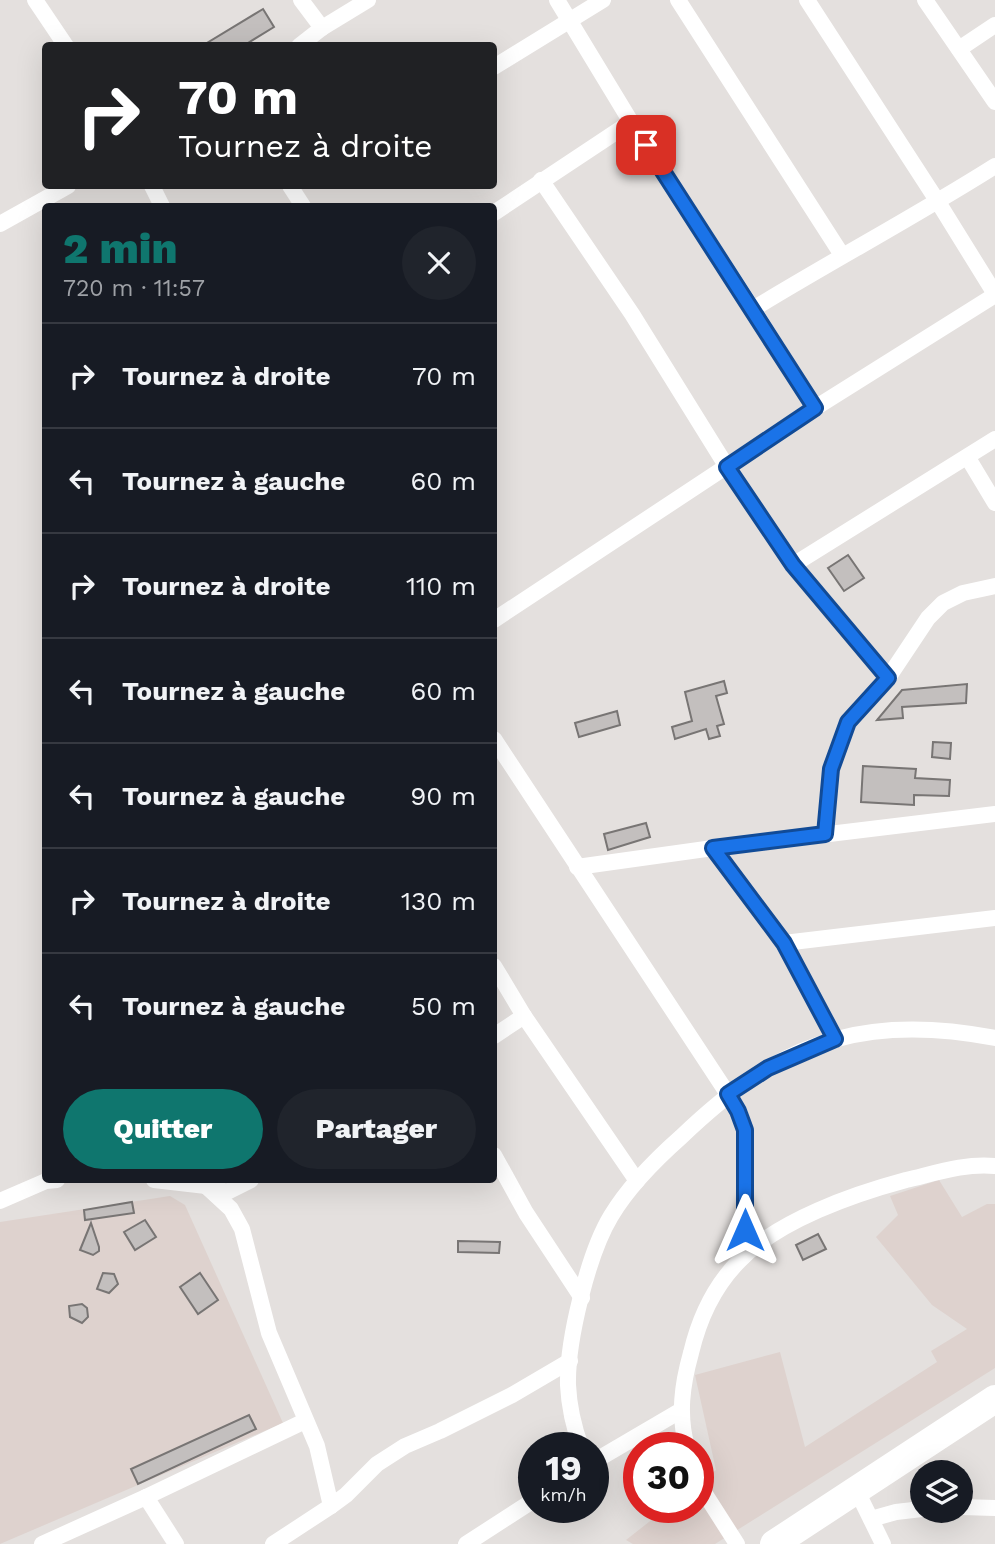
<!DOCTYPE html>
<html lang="fr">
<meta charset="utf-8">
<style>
body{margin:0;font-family:"Work Sans",sans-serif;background:#20242c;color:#f1f3f6;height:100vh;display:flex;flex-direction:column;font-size:26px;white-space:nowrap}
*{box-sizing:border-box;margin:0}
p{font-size:23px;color:#9ea1a6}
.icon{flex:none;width:38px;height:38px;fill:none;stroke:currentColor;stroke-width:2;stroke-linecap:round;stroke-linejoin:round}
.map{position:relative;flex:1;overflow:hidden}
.details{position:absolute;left:42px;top:203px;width:455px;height:980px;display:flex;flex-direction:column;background:#171b24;border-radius:7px;box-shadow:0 7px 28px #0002}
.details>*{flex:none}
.banner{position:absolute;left:42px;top:42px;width:455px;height:147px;border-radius:7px;box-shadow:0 7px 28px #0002;background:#202124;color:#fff;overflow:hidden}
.tools{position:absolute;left:910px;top:1460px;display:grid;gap:14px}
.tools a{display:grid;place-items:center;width:63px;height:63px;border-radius:50%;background:#171b24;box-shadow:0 7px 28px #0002;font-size:35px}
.speed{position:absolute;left:518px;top:1432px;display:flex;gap:14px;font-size:35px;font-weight:700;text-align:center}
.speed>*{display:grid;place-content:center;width:91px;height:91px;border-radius:50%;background:#171b24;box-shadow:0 7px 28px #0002;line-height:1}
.speed small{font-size:18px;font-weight:400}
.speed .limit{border:10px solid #d22;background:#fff;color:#111}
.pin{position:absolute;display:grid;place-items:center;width:60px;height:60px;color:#fff;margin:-30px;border-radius:14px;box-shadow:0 4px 10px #0006}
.me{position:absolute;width:77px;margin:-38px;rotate:0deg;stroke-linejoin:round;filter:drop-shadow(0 0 5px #0008)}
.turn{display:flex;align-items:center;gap:24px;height:147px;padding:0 21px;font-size:32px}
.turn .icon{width:91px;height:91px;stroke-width:2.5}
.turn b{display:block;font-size:49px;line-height:60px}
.round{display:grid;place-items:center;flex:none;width:74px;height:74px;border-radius:37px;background:#20242c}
.head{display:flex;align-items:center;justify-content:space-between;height:119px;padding:0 21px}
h1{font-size:42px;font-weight:800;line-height:52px;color:#0f766e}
.action{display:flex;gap:14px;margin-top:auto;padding:14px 21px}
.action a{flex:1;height:80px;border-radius:42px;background:#0f766e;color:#fff;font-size:28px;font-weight:800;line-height:80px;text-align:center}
.action a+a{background:#20242c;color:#f1f3f6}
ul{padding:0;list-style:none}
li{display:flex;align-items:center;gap:21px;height:105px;padding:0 21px;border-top:2px solid #363941}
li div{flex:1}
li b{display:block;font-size:26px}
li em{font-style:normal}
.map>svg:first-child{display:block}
</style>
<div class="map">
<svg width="995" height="1544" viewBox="0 0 995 1544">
<rect width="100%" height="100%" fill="#e4e0de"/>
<!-- built -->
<g fill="#ded2ce">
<polygon points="939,1180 962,1217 987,1204 995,1204 995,1368 715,1544 633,1544 626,1540 668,1507 698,1507 698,1484 716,1470 695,1375 780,1352 805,1447 937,1362 931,1351 967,1329 932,1305 876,1237 898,1215 890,1196"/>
<polygon points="170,1196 185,1205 283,1423 0,1544 0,1222"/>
</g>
<!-- building -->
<g fill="#c3bfbe" stroke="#787574" stroke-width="2">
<polygon points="263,9 274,27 243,46 202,46"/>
<polygon points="848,555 864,578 844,591 828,568"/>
<polygon points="724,681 727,693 716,696 724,724 717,726 720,736 709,739 706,729 675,739 672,727 692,721 685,692"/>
<polygon points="967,684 966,703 902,707 903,718 877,720 902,690"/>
<polygon points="617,711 620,725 579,737 575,723"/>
<polygon points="933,742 951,743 950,759 932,757"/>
<polygon points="863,766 916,769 915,778 950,780 949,796 914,795 914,805 861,802"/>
<polygon points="646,823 650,837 608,850 604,834"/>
<polygon points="132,1202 134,1213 85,1220 84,1210"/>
<polygon points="145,1220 156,1237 135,1250 124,1232"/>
<polygon points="91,1223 99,1247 99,1251 93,1255 80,1250"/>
<polygon points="818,1234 826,1249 803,1260 796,1245"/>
<polygon points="458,1241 500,1242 499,1253 458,1252"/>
<polygon points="103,1273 114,1274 118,1284 109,1293 97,1289"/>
<polygon points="200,1273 218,1300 198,1314 180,1287"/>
<polygon points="82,1304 87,1308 88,1317 82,1323 70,1317 69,1306"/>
<polygon points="249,1415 256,1429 138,1484 131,1469"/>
</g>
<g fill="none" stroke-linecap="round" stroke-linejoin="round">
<!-- street -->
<g stroke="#fff" stroke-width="16">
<polyline points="35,0 66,46"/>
<polyline points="301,0 322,28"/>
<polyline points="557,0 631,122 753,309 815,408"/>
<polyline points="678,0 842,255"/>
<polyline points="807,0 938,202 995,294"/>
<polyline points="925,0 995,102"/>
<polyline points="299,46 322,28 368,0"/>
<polyline points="959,49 995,25"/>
<polyline points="494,67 603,0"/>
<polyline points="541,180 632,314 727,467 793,565 888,678"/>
<polyline points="152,186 162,206"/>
<polyline points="290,186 303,206"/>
<polyline points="494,213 631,122"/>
<polyline points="0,224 68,186"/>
<path d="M753,309C833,260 916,216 995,166"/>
<polyline points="968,458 995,503"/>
<polyline points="793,565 995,439"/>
<polyline points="494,620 815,408 995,295"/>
<polyline points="494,739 739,1111 745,1130 745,1255"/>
<polyline points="825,834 831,769 848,722 888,678 928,618 943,603 963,593 995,586"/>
<polyline points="713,848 784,943 836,1039"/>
<polyline points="577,867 713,848 995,814"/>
<polyline points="784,943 995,918"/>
<polyline points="494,966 524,1016 637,1181"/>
<polyline points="494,1036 524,1016"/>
<polyline points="494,1155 526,1213 582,1298"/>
<polyline points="154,1180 206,1186 227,1192 251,1180"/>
<polyline points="203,1180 206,1186 231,1209 242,1229 269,1333 317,1446 331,1506"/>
<polyline points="0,1201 46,1181 57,1180"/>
<path d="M581,1447C574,1428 569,1406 568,1385C567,1341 588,1254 611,1216C629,1186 655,1160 681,1137C726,1094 775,1055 837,1039C888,1025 943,1028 995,1038"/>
<path d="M687,1447C678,1415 682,1385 691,1353C699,1319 715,1285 740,1260C779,1220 854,1194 906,1180C936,1173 965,1163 995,1166"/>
<polyline points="593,1462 680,1411"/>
<polyline points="698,1483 737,1544"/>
<polyline points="856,1489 883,1544"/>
<polyline points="146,1497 176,1544"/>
<polyline points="961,1507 995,1508"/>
<polyline points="871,1519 896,1512 922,1509"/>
<polyline points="42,1544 146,1497 305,1421"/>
<polyline points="273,1544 331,1506 346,1495 377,1464 405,1446 440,1431 512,1395 570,1361"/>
<polyline points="466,1544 534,1500"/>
</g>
<!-- highway -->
<polyline stroke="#fff" stroke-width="28" points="774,1544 995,1399"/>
</g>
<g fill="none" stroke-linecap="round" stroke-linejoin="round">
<!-- route casing -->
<g stroke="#114b97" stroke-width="18">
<polyline id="route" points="646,145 815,408 727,467 793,565 888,678 848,722 831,769 825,834 713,848 784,943 835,1039 768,1068 728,1094 738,1111 745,1130 745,1230"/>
</g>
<!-- route -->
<use href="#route" stroke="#1a73e8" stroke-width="12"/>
</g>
</svg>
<div class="tools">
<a><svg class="icon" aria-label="layers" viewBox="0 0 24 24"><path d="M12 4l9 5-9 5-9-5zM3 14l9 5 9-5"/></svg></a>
</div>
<div class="speed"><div>19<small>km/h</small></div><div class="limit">30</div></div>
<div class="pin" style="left:646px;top:145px;background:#d93025"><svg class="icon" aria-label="arrive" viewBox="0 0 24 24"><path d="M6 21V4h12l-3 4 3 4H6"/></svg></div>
<svg class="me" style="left:745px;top:1230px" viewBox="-20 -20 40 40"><path d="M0-17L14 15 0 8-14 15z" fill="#1a73e8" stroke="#fff" stroke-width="4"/></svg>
<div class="banner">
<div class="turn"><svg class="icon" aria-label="right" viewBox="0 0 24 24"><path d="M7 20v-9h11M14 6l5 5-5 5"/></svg><div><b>70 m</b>Tournez à droite</div></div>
</div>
<section class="details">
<div class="head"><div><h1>2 min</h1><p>720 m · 11:57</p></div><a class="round"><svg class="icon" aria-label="close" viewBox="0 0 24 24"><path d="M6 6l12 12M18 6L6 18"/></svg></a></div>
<ul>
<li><svg class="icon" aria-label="right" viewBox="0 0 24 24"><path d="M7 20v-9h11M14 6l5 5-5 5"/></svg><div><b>Tournez à droite</b></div><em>70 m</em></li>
<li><svg class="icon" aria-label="left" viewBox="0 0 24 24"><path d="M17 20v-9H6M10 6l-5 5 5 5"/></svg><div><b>Tournez à gauche</b></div><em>60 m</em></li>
<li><svg class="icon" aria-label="right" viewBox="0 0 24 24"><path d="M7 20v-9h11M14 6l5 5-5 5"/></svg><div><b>Tournez à droite</b></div><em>110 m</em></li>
<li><svg class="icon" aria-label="left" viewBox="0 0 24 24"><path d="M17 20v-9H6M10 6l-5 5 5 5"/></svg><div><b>Tournez à gauche</b></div><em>60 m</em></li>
<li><svg class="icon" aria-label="left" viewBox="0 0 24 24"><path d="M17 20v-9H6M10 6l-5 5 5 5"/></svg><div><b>Tournez à gauche</b></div><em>90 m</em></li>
<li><svg class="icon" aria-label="right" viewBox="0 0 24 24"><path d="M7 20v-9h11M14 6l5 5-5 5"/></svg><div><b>Tournez à droite</b></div><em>130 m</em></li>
<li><svg class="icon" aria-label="left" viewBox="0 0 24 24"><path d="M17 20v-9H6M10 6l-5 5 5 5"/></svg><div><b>Tournez à gauche</b></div><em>50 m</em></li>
</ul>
<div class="action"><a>Quitter</a><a>Partager</a></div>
</section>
</div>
